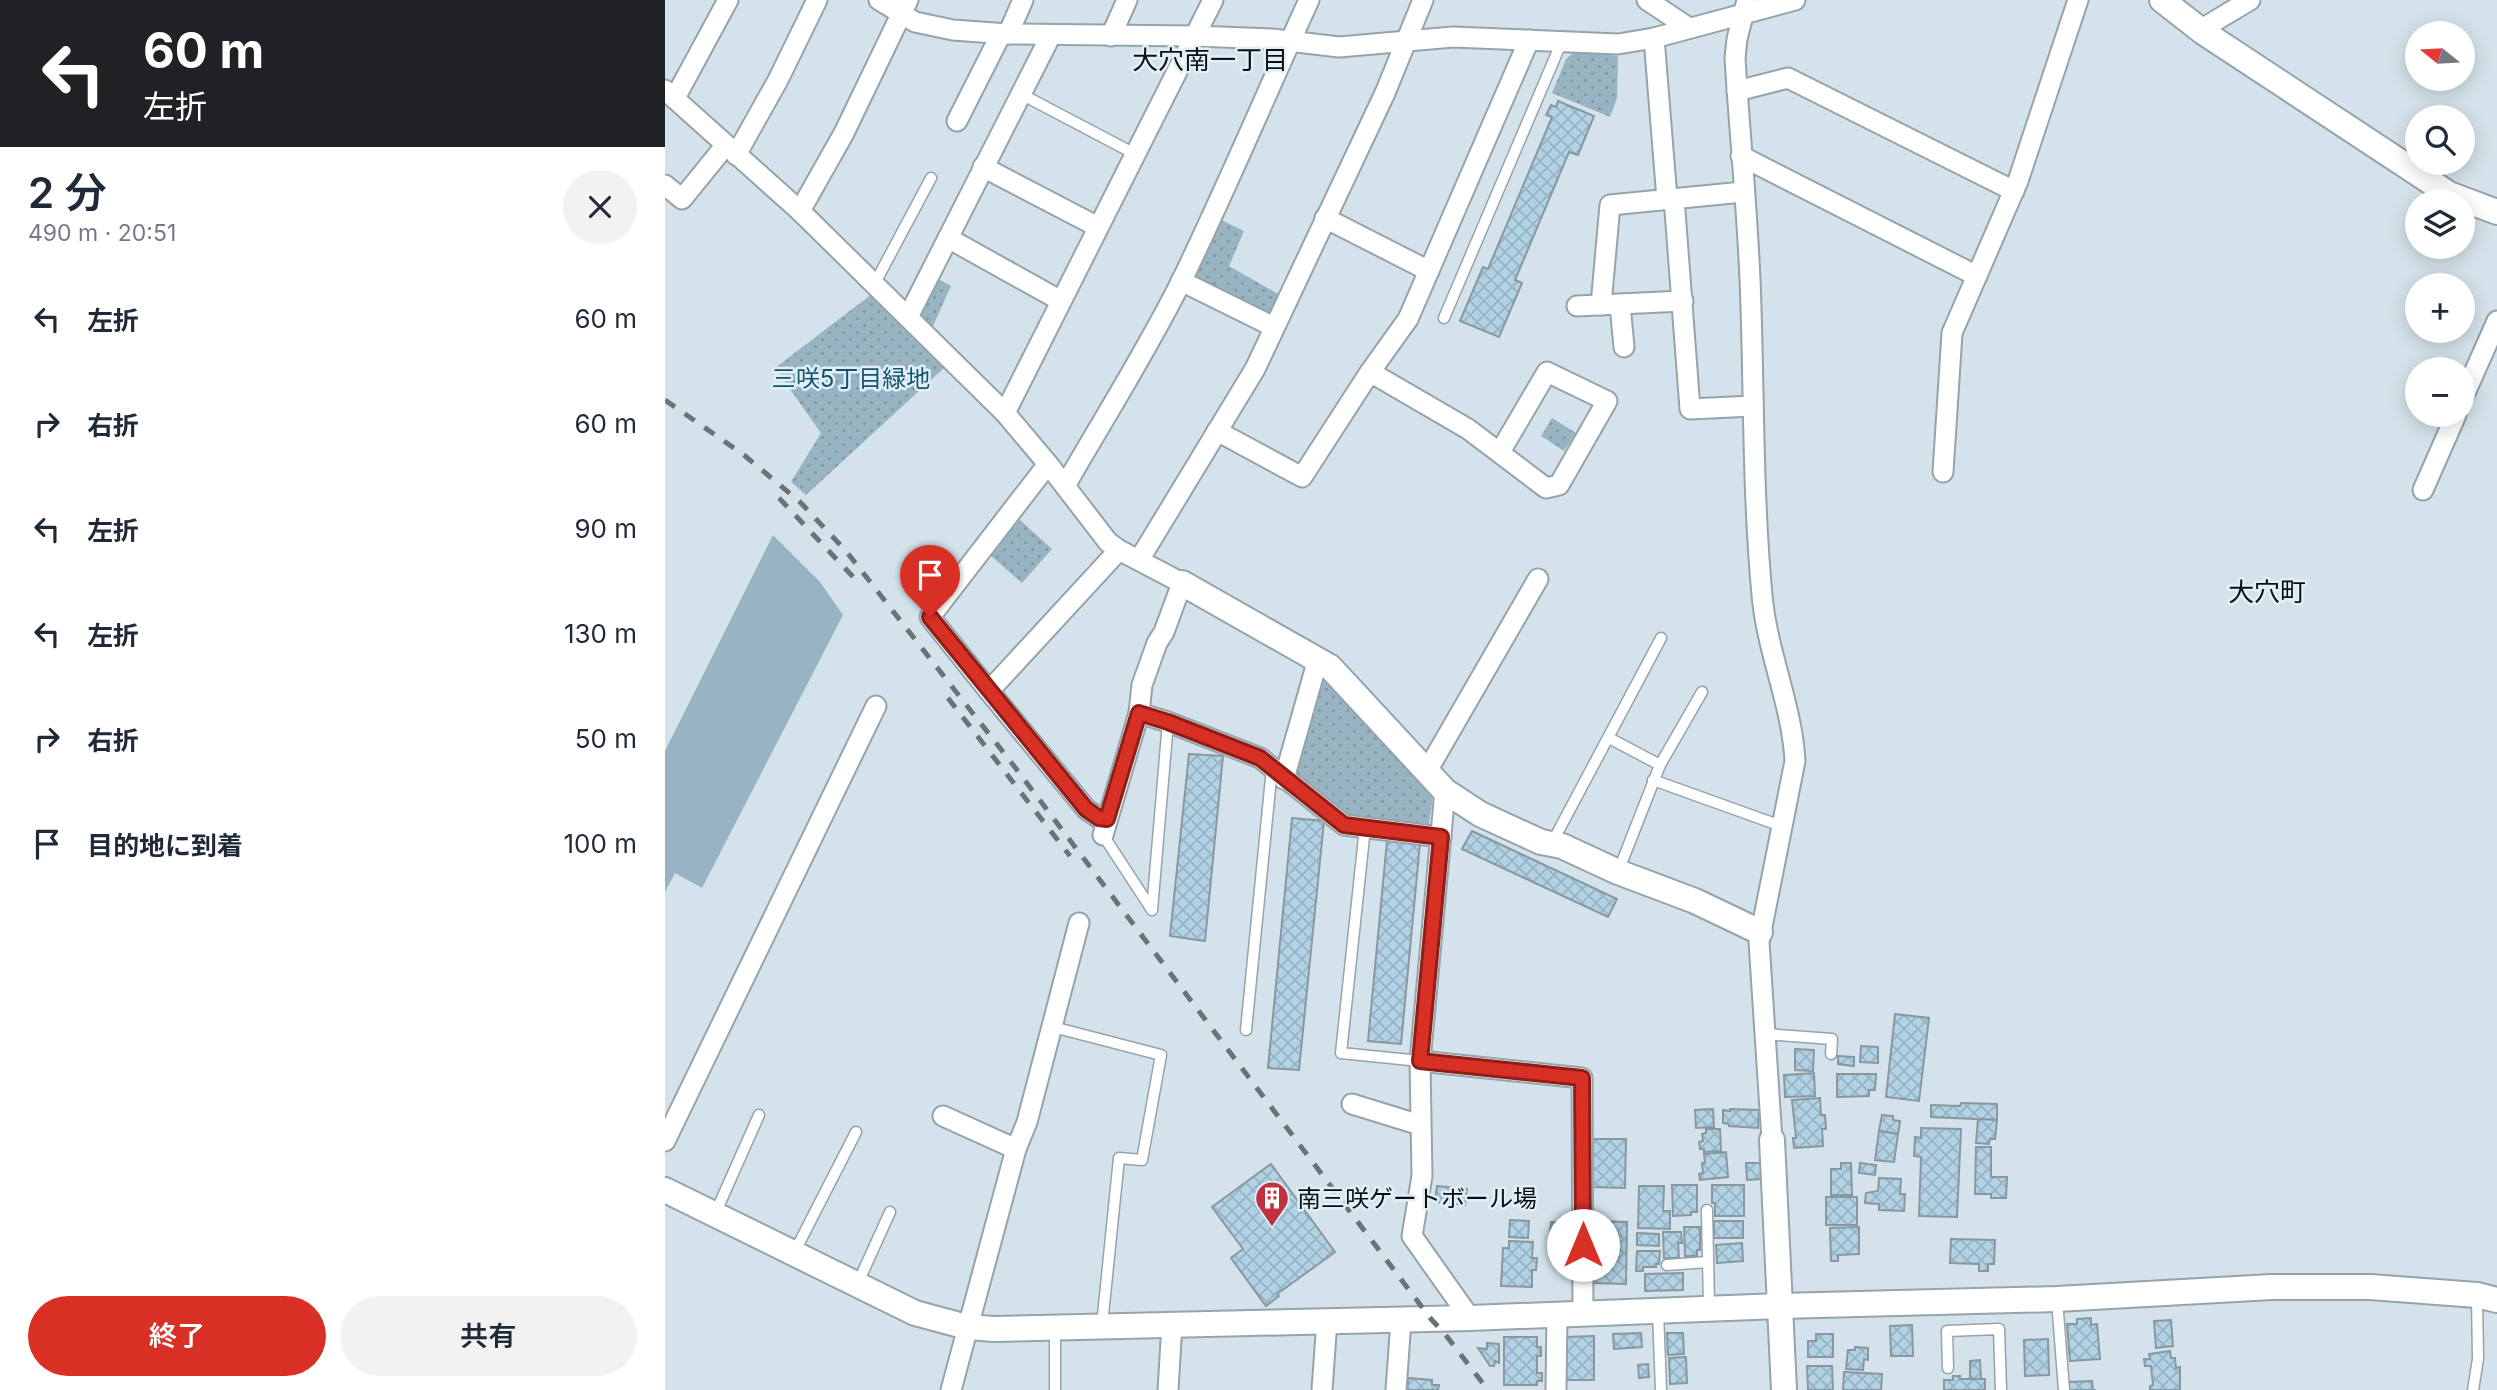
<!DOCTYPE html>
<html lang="ja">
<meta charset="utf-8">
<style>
body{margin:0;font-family:Inter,"Noto Sans JP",sans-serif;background:#f2f2f3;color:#1f2937;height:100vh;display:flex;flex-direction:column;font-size:26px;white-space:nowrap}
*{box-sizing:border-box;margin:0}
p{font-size:23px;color:#747a83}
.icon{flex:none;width:38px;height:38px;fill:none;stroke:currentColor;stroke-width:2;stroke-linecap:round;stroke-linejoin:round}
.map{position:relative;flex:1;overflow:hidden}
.sheet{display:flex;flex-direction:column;background:#fff;width:665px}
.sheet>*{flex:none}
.hud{background:#202124;color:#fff;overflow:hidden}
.needle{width:46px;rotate:288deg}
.buttons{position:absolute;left:1740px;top:21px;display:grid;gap:14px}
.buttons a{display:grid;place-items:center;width:70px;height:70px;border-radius:50%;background:#fff;box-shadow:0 4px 18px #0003;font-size:35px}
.pin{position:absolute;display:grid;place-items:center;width:60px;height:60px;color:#fff;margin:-72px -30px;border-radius:50% 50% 50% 0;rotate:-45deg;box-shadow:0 0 7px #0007}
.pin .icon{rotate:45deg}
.me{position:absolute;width:77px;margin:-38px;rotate:0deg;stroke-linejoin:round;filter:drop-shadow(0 0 5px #0008)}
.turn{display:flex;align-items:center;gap:24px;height:147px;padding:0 28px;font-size:32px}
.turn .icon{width:91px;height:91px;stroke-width:2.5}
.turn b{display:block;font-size:49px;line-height:60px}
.round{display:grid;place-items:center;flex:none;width:74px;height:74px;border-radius:37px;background:#f2f2f3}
.summary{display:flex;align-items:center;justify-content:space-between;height:119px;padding:0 28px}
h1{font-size:42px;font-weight:600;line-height:52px}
.button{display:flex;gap:14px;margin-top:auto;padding:14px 28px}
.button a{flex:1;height:80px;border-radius:42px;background:#d93025;color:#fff;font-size:28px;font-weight:600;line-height:80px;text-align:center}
.button a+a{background:#f2f2f3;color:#1f2937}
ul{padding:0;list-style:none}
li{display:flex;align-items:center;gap:21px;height:105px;padding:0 28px}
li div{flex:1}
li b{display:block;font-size:26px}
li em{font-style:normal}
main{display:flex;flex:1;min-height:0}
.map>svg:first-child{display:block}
</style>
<main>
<section class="sheet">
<div class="hud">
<div class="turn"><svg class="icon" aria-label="left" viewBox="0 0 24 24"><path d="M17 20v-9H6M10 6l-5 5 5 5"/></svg><div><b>60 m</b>左折</div></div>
</div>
<div class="summary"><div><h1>2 分</h1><p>490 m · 20:51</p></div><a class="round"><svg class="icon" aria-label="close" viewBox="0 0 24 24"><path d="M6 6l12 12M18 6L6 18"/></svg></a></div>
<ul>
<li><svg class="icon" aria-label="left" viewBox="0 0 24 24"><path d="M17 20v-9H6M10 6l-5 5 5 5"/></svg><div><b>左折</b></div><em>60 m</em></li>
<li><svg class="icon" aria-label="right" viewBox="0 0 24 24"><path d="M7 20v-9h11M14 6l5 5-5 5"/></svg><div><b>右折</b></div><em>60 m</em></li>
<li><svg class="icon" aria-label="left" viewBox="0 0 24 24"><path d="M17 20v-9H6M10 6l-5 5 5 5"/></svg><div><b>左折</b></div><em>90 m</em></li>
<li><svg class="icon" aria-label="left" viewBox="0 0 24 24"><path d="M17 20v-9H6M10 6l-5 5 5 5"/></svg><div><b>左折</b></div><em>130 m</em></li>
<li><svg class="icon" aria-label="right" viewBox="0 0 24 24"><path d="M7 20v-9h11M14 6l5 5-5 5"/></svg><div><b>右折</b></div><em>50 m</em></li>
<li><svg class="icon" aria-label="arrive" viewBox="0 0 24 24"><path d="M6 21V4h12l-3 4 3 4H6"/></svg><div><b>目的地に到着</b></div><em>100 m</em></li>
</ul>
<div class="button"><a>終了</a><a>共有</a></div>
</section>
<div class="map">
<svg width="1832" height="1390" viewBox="0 0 1832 1390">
<defs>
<pattern id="park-dots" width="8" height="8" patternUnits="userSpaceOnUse" patternTransform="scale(1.75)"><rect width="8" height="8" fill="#98b3c1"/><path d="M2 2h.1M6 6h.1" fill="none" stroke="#8299a5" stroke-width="1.8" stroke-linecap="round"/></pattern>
<pattern id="building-cross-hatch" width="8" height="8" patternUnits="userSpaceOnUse" patternTransform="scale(1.75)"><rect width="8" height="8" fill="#b0d2e4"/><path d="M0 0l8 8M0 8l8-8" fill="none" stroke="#96b3c3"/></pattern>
</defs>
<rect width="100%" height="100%" fill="#d4e3eb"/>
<!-- grass -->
<polygon fill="#98b3c1" points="108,535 155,582 178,615 37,888 10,873 0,892 0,751"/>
<!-- park -->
<g fill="url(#park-dots)">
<polygon points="910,51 953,56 952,98 945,117 887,93 901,59"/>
<polygon points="552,218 579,231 564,266 615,295 607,313 600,316 528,282 526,274"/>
<polygon points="268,276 286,286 267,328 254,318 254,307"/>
<polygon points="207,294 280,367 141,495 126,482 156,433 110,368"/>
<polygon points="887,418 911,433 899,451 876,436"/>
<polygon points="355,520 387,549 357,583 325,555"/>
<polygon points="659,680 768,796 764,824 758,827 684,821 625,777 653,682"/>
</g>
<!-- building -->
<g fill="url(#building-cross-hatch)" stroke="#89979f" stroke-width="2">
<polygon points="893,101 929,116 913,155 904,152 850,280 857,283 834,337 795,321 818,267 823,269 887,117 881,115 886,105 891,107"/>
<polygon points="524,754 558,756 540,941 505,936"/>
<polygon points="627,818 659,821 634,1070 603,1068"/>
<polygon points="807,831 952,899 943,917 797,849"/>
<polygon points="722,841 755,843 736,1044 703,1041"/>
<polygon points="1230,1014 1264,1018 1254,1101 1221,1097"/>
<polygon points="1196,1046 1213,1047 1213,1063 1195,1062"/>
<polygon points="1130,1049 1149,1050 1148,1071 1130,1070"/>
<polygon points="1173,1056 1189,1057 1189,1066 1173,1064"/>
<polygon points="1149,1073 1150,1096 1120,1097 1119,1075"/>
<polygon points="1172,1074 1211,1074 1210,1090 1204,1090 1204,1096 1172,1097"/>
<polygon points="1155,1098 1156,1115 1160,1115 1161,1129 1157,1129 1158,1146 1129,1148 1128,1138 1131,1138 1127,1100"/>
<polygon points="1296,1103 1332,1104 1332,1120 1266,1117 1266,1105 1295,1106"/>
<polygon points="1048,1109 1049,1127 1031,1128 1030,1110"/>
<polygon points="1065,1109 1094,1110 1093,1128 1064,1126 1064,1124 1058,1123 1058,1110 1065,1111"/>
<polygon points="1217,1115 1228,1116 1228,1120 1235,1121 1233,1134 1214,1131"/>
<polygon points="1313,1119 1332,1120 1330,1139 1325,1139 1324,1144 1311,1143"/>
<polygon points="1256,1128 1296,1129 1292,1217 1254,1216 1256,1157 1249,1156 1250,1137 1256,1138"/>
<polygon points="1041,1129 1055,1129 1056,1151 1039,1152 1039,1149 1035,1149 1034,1142 1038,1141 1037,1134 1041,1133"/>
<polygon points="1214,1131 1233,1134 1229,1162 1210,1160"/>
<polygon points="927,1139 961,1139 960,1188 926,1187"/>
<polygon points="1311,1147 1326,1147 1326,1177 1342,1177 1341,1198 1326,1198 1326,1194 1310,1194"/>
<polygon points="1061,1152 1063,1177 1035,1180 1034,1174 1038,1173 1037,1163 1040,1163 1039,1154"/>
<polygon points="1081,1163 1096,1163 1097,1179 1082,1180"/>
<polygon points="1176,1163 1186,1163 1187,1195 1166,1195 1166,1169 1176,1169"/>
<polygon points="1195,1163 1211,1165 1210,1175 1194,1173"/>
<polygon points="606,1164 670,1252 612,1294 614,1296 601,1306 566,1258 578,1249 547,1207"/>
<polygon points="1214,1178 1236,1179 1235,1194 1240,1194 1239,1211 1214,1210 1214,1204 1200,1203 1201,1193 1213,1191"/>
<polygon points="1007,1185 1032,1185 1032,1212 1026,1212 1026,1215 1008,1216"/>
<polygon points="1047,1185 1079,1185 1079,1216 1050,1216 1050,1203 1047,1203"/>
<polygon points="772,1186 802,1189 800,1205 770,1202"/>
<polygon points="974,1186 999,1186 998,1211 1005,1211 1005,1229 973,1228"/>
<rect x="1161" y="1197" width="31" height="28"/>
<polygon points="845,1220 864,1221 863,1238 844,1237"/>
<polygon points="928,1221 962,1222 961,1284 927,1283"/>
<rect x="1049" y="1221" width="29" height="17"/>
<polygon points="886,1222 905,1223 904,1248 884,1247"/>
<polygon points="1019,1227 1035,1227 1035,1250 1032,1250 1032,1256 1020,1256"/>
<polygon points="1194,1227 1194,1254 1173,1255 1173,1261 1166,1261 1165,1228"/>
<polygon points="998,1232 1016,1232 1017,1243 1013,1243 1014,1258 999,1258"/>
<polygon points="972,1233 994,1234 994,1246 972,1245"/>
<polygon points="1286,1239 1330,1240 1329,1264 1323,1264 1323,1271 1314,1271 1314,1264 1285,1263"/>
<polygon points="844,1241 868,1242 867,1258 872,1258 871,1270 867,1270 867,1287 836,1286 838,1248 844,1248"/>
<polygon points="1077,1243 1078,1261 1052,1263 1051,1245"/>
<polygon points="972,1251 995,1251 994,1264 991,1264 991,1267 978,1267 978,1271 971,1271"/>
<polygon points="1018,1273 1018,1290 980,1291 980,1274"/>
<polygon points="1426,1318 1426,1325 1432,1324 1435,1359 1405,1361 1402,1324 1412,1324 1412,1319"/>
<polygon points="1506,1320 1508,1346 1491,1348 1489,1321"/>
<polygon points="1247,1325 1248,1356 1226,1356 1225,1326"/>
<polygon points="976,1333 977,1347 949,1349 948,1334"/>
<polygon points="1002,1333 1018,1333 1019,1354 1003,1355"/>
<polygon points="1151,1334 1168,1334 1168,1357 1143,1357 1143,1341 1151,1341"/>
<polygon points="929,1336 929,1380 900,1380 900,1337"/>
<polygon points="839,1337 872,1337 872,1347 876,1347 876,1356 872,1356 872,1373 877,1373 877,1381 872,1381 872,1385 839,1385"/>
<polygon points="1383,1339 1384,1375 1360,1376 1359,1340"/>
<polygon points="822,1343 834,1344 834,1363 830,1361 829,1366 825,1366 813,1348 822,1349"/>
<polygon points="1190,1347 1203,1348 1203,1360 1199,1359 1198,1370 1181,1369 1183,1350 1190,1350"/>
<polygon points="1505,1351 1506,1358 1510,1358 1511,1368 1515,1367 1515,1390 1485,1390 1485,1386 1488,1385 1486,1366 1480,1366 1479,1359 1485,1359 1484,1354"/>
<polygon points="1021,1357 1022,1383 1005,1384 1004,1358"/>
<polygon points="1315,1360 1316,1379 1305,1379 1305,1361"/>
<polygon points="983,1364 984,1377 974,1378 973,1365"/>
<polygon points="1142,1366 1167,1366 1168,1390 1143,1390"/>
<polygon points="1179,1372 1217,1374 1216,1390 1178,1390"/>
<polygon points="1288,1376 1295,1376 1295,1379 1320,1379 1320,1390 1279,1390 1279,1380 1288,1380"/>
<polygon points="743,1378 767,1380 767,1385 774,1385 773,1390 738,1390 738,1385 743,1385"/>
<polygon points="1427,1381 1428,1390 1431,1390 1404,1390 1404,1382"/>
</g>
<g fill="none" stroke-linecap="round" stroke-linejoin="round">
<!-- service casing -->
<g stroke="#95a3ab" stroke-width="13">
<g id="service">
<polyline points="356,94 470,154"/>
<polyline points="210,283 266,178"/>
<polyline points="779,318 897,41"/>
<polyline points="944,738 995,765"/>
<polyline points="988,780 1116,826"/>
<polyline points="700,828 676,1053 755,1061"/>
<polyline points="438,835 487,910 503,722"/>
<polyline points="887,843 996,638"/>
<polyline points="953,872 995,765 1037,692"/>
<polyline points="388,1027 496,1055 477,1160 454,1158 437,1325"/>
<polyline points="581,1030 607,768"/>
<polyline points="1100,1034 1167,1039 1166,1054"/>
<polyline points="1042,1210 1044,1307"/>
<polyline points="50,1214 94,1115"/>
<polyline points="129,1253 191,1132"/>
<polyline points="1002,1265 1043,1262"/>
<polyline points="192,1285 225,1212"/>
<polyline points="1392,1300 1399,1390"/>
<polyline points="993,1311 996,1390"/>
<polyline points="390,1328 390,1390"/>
<polyline points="1283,1368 1282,1331 1334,1329 1336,1390"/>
<polyline points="1808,1390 1813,1359 1812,1296"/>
</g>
</g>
<!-- minor casing -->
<g stroke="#95a3ab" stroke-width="23">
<g id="minor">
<polyline points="214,0 250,22 288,30 343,34 530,36 607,39 674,47 788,37 953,44 989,38 1130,0"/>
<polyline points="982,0 1024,28"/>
<path d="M1082,0L1072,39L1070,58C1075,141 1084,224 1086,308C1089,403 1088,499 1097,595C1102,652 1127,705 1130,761L1094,942L1107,1140"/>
<polyline points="1538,32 1545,24 1585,0"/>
<polyline points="343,34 358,0"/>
<polyline points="446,36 462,0"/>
<polyline points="989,38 1002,199"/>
<polyline points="0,90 135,211 340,413 383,464 443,542 454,550 517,583 499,632 492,643 477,685 474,713 438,835"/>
<polyline points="1072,91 1123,78 1349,191"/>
<polyline points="10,98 63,0"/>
<polyline points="292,121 336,34"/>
<polyline points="71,155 113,80 152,0"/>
<polyline points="1076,156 1312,276"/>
<polyline points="318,167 433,227"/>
<polyline points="0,185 17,199 60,146"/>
<polyline points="1009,198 1025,409 1088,406"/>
<polyline points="135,211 179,133 243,0"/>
<polyline points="660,218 764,271"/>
<polyline points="283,238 396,301"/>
<polyline points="516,281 609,327"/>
<polyline points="936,305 945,205 1078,192"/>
<polyline points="955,305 959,347"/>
<polyline points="912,306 1018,301"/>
<polyline points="243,317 386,35"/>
<polyline points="705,372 803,429 881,488 894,485 942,401 882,372 835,452"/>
<polyline points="1797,400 1832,321"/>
<polyline points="340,413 548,0"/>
<polyline points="552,431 637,477 705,372 743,319 864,40"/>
<polyline points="383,464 265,617 324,691 454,550"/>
<polyline points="1278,472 1287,333 1353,181 1413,0"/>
<path d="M400,486C439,418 481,352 516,282C561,189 601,94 644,0"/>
<polyline points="1758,490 1791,415"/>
<polyline points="474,560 590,369 720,93 758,0"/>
<polyline points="324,691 421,809 434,818 442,819"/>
<polyline points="474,713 503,722 595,758 679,825 776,837"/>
<polyline points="762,771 873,579"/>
<polyline points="619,779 653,659"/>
<polyline points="780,791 755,1061 757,1176 747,1236 805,1318"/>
<polyline points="755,1061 917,1078 918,1313"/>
<polyline points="687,1104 755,1125"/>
<polyline points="278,1116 351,1149"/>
<polyline points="0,1141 211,706"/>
<polyline points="286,1390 351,1149 362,1122 414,923"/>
<polyline points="503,1390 507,1324"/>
<polyline points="657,1390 662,1320"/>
<polyline points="731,1390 736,1320"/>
<polyline points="891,1390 892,1313"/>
</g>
</g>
<!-- tertiary casing -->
<g stroke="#95a3ab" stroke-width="28">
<g id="tertiary">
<polyline points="1497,0 1538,32 1784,194 1832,212"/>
<polyline points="517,583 665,667 780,791 815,814 876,842 897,846 953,872 1030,901 1095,932"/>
<polyline points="1107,1140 1119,1390"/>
<polyline points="0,1190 250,1313 302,1327 329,1329 805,1318 1115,1306 1392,1299 1607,1287 1705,1287 1812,1295 1832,1300"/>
</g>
</g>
<!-- service -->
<use href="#service" stroke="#fff" stroke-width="10"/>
<!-- minor -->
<use href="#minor" stroke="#fff" stroke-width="19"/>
<!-- tertiary -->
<use href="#tertiary" stroke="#fff" stroke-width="24"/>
<!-- rail -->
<g stroke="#6a7379" stroke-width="5" stroke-dasharray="12 12" stroke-linecap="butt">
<polyline points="0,400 79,455 135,502 181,551 349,766 766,1319 780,1334 823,1390"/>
<polyline points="114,498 193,582"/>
<polyline points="283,698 405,856"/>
</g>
</g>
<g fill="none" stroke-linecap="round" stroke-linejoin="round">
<!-- route casing -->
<g stroke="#8d1f18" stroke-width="18">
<polyline id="route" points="265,617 421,809 434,818 442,819 474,713 503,722 595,758 679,825 776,837 755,1061 917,1078 918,1245"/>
</g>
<!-- route -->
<use href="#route" stroke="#d93025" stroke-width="12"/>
</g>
<!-- icons -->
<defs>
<g id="building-pin" transform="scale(1.75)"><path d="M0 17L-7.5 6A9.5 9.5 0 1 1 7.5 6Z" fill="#c0303e" stroke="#e1f0f8"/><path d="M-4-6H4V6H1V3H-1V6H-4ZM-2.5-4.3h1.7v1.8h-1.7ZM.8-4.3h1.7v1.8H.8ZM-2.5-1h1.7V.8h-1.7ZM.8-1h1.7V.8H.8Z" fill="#fff"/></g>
</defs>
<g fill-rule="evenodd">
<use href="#building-pin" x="607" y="1198"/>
</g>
<g text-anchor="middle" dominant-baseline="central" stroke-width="5" stroke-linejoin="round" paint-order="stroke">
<!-- park labels -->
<g font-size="24" fill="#16546e" stroke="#e1f0f8">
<text x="186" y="378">三咲5丁目緑地</text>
</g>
<!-- poi labels -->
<g font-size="24" fill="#090e11" stroke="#e1f0f8" text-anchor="start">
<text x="632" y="1198">南三咲ゲートボール場</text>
</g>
<!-- neighbourhood labels -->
<g font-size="26" fill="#090e11" stroke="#e1f0f8">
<text x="545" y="59">大穴南一丁目</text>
<text x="1602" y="591">大穴町</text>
</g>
</g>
</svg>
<div class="buttons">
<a><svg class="needle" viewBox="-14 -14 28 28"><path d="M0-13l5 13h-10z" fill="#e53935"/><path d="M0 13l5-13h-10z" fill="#747a83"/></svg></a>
<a><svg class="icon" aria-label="search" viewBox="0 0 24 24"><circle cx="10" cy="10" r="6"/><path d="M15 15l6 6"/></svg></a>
<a><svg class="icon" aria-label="layers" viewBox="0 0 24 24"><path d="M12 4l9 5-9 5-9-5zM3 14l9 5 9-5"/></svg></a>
<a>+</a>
<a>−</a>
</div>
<div class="pin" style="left:265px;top:617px;background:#d93025"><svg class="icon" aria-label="arrive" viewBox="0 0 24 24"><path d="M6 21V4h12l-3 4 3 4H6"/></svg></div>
<svg class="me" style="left:918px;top:1245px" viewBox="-20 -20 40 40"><circle r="19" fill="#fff"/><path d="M0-13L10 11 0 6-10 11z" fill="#d93025"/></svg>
</div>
</main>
